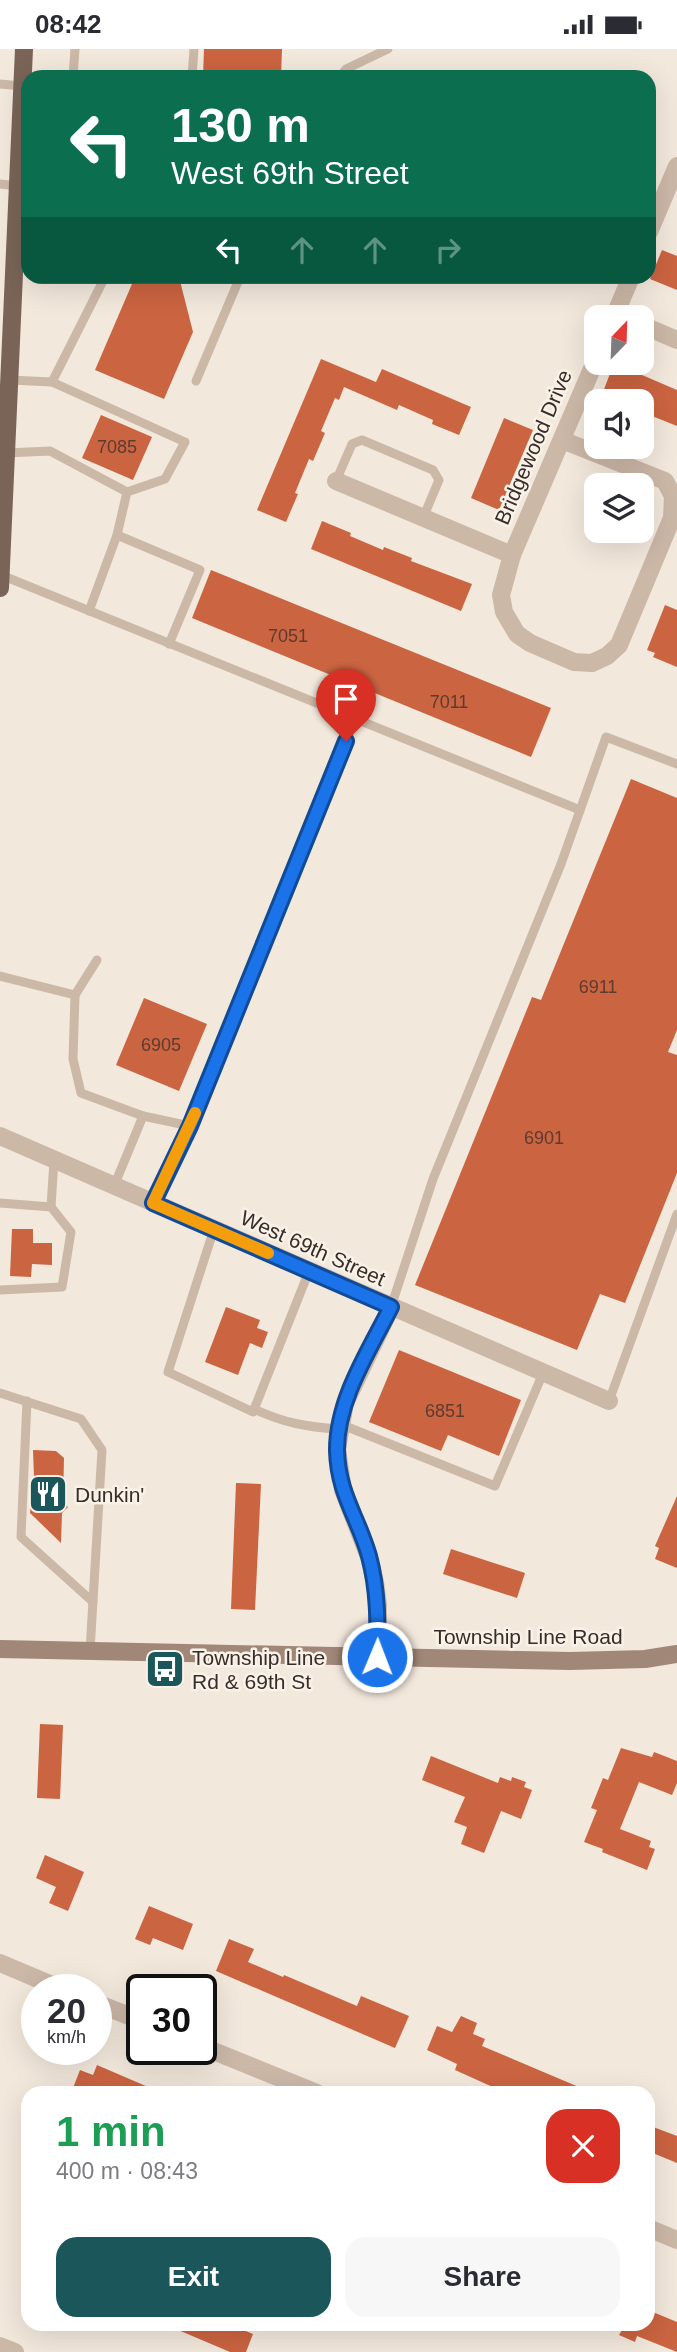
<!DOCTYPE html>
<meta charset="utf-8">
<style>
body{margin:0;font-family:Arial,sans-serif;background:#f7f7f7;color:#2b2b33;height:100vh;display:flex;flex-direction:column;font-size:26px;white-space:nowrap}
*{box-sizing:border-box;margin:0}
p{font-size:23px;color:#7c7c81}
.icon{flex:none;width:38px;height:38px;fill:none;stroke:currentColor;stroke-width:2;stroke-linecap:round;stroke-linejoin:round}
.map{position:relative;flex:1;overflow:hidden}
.sheet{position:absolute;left:21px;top:2037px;width:634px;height:245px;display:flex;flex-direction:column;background:#fff;border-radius:21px;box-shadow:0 7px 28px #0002}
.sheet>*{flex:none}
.guide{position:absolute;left:21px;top:21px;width:635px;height:214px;border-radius:21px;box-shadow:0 7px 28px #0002;background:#0b6e4f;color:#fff;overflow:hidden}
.needle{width:46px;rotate:23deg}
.buttons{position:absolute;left:584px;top:256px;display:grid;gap:14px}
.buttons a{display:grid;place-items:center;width:70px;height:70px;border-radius:14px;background:#fff;box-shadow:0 7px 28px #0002;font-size:35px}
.speed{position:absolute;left:21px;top:1925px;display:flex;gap:14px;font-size:35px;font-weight:700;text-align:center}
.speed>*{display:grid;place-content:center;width:91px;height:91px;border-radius:50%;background:#fff;box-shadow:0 7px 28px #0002;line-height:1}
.speed small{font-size:18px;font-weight:400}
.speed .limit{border:4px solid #111;border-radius:10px;background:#fff;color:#111}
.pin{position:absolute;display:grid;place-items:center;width:60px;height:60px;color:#fff;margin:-72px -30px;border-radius:50% 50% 50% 0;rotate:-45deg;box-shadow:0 0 7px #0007}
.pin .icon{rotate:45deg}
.me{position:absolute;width:77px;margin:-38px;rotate:1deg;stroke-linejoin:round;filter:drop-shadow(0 0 5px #0008)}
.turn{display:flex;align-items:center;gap:24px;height:147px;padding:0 35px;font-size:32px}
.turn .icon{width:91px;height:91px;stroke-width:2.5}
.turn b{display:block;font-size:49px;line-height:60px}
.lanes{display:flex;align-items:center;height:66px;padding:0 35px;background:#0003;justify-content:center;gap:35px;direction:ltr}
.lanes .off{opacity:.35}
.round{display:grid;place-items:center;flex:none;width:74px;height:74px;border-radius:21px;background:#f7f7f7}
.summary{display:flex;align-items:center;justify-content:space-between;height:119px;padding:0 35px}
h1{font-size:42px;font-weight:700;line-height:52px;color:#1e9e55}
.action{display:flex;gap:14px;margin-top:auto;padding:14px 35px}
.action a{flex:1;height:80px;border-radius:21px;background:#1b565b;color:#fff;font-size:28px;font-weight:700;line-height:80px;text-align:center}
.action a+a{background:#f7f7f7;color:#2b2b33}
.status{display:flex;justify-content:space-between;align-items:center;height:49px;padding:0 35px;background:#fff;direction:ltr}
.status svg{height:19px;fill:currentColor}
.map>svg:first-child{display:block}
</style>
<div class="status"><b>08:42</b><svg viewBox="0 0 49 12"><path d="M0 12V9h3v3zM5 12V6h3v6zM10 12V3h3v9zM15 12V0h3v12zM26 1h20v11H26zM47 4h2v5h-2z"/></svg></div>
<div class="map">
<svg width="677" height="2303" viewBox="0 0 677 2303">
<rect width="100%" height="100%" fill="#f3e8dc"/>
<!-- building -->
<g fill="#cb6441">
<polygon points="204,0 282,0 281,28 203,28"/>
<polygon points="662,201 677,207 677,241 650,230"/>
<polygon points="135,228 179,228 193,283 164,350 95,321"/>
<polygon points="321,310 376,333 382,320 471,358 459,386 432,375 433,371 399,356 397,361 344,338 339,351 335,349 321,382 325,384 313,412 309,410 295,444 298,445 286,473 257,461"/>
<polygon points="614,314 677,341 677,377 652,367 653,365 642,360 642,352 605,352 608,345 603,343"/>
<polygon points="101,366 152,388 133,431 82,409"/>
<polygon points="504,369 533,381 499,461 471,449"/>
<polygon points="322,472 351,484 350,487 383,501 384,498 412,509 411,512 472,535 461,562 311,500"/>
<polygon points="211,521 551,659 531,708 192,569"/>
<polygon points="665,556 677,561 677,618 653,608 655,604 647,601"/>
<polygon points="631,730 677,749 677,981 668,1003 677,1006 677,1124 625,1254 600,1245 577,1301 415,1236 532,948 541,951"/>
<polygon points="144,949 207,975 179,1042 116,1016"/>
<polygon points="12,1180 33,1180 33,1194 52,1194 52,1216 32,1215 31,1228 10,1227"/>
<polygon points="226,1258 260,1271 257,1279 268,1283 262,1299 250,1294 238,1326 205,1313"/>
<polygon points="399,1301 521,1351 499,1407 448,1386 441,1402 369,1373"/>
<polygon points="33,1401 56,1402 64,1409 63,1453 68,1458 62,1464 61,1494 30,1464 34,1428"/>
<polygon points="236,1434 261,1435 255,1561 231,1560"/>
<polygon points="677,1447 677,1519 655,1510 659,1499 655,1497"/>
<polygon points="451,1500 525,1524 517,1549 443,1525"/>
<polygon points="40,1675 63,1676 60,1750 37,1749"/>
<polygon points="621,1699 652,1708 654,1703 677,1712 677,1734 672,1746 639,1733 620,1780 651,1792 649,1798 655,1800 647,1821 602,1803 603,1800 584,1793 597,1761 591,1759 603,1729 608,1731"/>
<polygon points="431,1707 498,1734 500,1728 511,1732 512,1728 526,1733 524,1738 532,1741 521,1770 501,1762 484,1804 461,1795 467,1778 454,1773 465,1748 422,1731"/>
<polygon points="45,1806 84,1823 68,1862 49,1854 56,1838 36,1829"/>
<polygon points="149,1857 193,1875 183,1901 153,1889 150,1896 135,1890"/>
<polygon points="229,1890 254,1900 248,1913 283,1928 284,1926 357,1957 361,1947 409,1967 395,1999 216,1922"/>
<polygon points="461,1967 477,1974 473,1985 485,1990 482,1997 593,2044 506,2044 455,2021 457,2015 427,2001 437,1977 452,1983"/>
<polygon points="97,2016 162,2044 71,2044 80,2021 93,2026"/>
<polygon points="648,2076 677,2087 677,2114 648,2102"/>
<polygon points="648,2261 677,2273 677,2303 637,2287 635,2293 619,2286 622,2281 608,2276 648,2275"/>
<polygon points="164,2275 228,2275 253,2285 246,2303 230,2303"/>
</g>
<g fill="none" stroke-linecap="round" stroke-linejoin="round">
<!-- lane -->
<g stroke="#ccb8a7" stroke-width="9">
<polyline points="73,28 75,0"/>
<polyline points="192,28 194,0"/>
<polyline points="340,28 346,20 388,0"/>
<polyline points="0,35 22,37"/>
<polyline points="0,135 18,137"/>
<polyline points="10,331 52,333 105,228"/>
<polyline points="196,332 240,228"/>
<polyline points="6,404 50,402 127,443 165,430 185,393 52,333"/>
<polyline points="336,432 352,395 362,391 433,421 439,431 423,469"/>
<polyline points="127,443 117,486 200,521 169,595"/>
<polyline points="1,526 580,761"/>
<polyline points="89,562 117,486"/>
<polyline points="0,927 75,946 73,1010 81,1044 143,1067 190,1077 355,670"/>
<polyline points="75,946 97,911"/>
<polyline points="114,1137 143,1067"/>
<polyline points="0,1154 51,1158 71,1183 62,1238 0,1241"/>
<polyline points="153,1154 190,1077"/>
<polyline points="51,1158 54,1111"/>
<polyline points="214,1180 168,1323 253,1363 309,1222"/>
<polyline points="391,1258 433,1130 561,815 606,688 677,715"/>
<polyline points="0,1344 81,1370 102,1401 90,1602"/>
<polyline points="27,1352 21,1488 93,1553"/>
<polyline points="609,1352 677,1165"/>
<path d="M254,1360C285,1374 306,1378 339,1380"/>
<polyline points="340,1375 495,1437 543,1324"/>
</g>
<!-- street -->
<g stroke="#ccb8a7" stroke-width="18">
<polyline points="649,183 677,117"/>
<polyline points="614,268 631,228"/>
<polyline points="642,276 677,291"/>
<polyline points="562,391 665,432 673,447 672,469 619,596 607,607 592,614 574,613 530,594 517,585 504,563 501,546 512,506 597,308"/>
<polyline points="336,432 512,506"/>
<polyline points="0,1087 609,1352"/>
<polyline points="377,1608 378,1556 375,1533 369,1508 343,1441 337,1400 345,1354 391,1258"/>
<polyline points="0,1914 64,1941"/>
<polyline points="96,1954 142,1972"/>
<polyline points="201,1997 317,2044"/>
<polyline points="648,2179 677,2191"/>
<polyline points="0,2297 15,2303"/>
</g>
<!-- secondary -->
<polyline stroke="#a08778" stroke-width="18" points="0,1600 570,1612 645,1610 677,1605"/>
<!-- primary -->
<polyline stroke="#7a6458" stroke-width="18" points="0,539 24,0"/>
</g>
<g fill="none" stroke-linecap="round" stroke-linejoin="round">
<!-- route casing -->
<g stroke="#114b97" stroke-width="18">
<path id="route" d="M346,692L190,1077L153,1154L391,1258C369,1302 337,1350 337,1401C338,1445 358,1468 369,1507C378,1541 378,1573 377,1608"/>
</g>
<!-- route -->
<use href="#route" stroke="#1a73e8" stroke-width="12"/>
<!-- slow -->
<polyline stroke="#f59e0b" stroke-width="12" points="195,1064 153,1154 268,1204"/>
</g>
<!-- icons -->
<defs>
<g id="restaurant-square" transform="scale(2.0125)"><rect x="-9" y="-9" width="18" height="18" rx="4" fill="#1b565b" stroke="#faf2e8"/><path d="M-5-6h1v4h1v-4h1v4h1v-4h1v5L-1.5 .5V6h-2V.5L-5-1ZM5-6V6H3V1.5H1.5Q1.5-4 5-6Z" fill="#fff"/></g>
<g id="bus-square" transform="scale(2.0125)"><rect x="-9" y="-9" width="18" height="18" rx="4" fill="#1b565b" stroke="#faf2e8"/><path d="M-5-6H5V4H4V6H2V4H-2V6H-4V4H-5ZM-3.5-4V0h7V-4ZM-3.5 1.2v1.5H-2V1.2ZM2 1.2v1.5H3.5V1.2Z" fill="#fff"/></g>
</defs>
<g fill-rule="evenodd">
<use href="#restaurant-square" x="48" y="1445"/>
<use href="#bus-square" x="165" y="1620"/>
</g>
<g text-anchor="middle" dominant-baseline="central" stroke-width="5" stroke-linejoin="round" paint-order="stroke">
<!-- number labels -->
<g font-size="18" fill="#5d3b2e">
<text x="117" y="398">7085</text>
<text x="288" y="587">7051</text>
<text x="449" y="653">7011</text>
<text x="598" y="938">6911</text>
<text x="161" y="996">6905</text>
<text x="544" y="1089">6901</text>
<text x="445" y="1362">6851</text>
</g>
<!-- street labels -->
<g font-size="21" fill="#382d28" stroke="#faf2e8">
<text transform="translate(533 398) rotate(-67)">Bridgewood Drive</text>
<text transform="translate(313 1199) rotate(24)">West 69th Street</text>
<text x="528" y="1587">Township Line Road</text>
</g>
<!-- poi labels -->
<g font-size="21" fill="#382d28" stroke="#faf2e8" text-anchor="start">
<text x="75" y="1445">Dunkin'</text>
<text x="192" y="1608">Township Line<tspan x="192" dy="24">Rd &amp; 69th St</tspan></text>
</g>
</g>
</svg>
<div class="buttons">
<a><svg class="needle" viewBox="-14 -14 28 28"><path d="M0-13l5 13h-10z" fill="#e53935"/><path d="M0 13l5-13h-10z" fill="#7c7c81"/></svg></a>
<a><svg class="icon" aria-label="sound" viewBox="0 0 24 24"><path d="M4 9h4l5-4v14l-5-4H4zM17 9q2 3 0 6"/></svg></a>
<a><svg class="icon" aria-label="layers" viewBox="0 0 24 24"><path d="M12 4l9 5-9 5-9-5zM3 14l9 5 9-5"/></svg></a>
</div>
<div class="speed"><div>20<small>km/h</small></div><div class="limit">30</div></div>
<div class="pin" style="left:346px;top:692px;background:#d93025"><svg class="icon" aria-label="arrive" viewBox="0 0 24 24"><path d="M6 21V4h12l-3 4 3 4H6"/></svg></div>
<svg class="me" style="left:377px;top:1608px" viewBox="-20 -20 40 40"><circle r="17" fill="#1a73e8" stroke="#fff" stroke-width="3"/><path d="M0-11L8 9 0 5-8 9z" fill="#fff"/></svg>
<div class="guide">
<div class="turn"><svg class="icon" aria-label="left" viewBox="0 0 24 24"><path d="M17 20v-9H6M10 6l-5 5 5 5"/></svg><div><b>130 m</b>West 69th Street</div></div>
<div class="lanes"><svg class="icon" aria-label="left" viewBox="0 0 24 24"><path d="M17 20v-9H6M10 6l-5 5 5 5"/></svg><svg class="icon off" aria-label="ahead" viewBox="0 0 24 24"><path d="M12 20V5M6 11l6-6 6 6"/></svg><svg class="icon off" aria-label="ahead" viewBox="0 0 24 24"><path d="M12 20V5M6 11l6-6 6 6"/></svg><svg class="icon off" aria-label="right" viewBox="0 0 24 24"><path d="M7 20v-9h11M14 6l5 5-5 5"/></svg></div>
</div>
<section class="sheet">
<div class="summary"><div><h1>1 min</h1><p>400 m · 08:43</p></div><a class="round" style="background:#d93025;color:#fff"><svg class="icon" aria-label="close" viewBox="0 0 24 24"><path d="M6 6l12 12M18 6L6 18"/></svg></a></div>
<div class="action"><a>Exit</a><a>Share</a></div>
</section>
</div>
